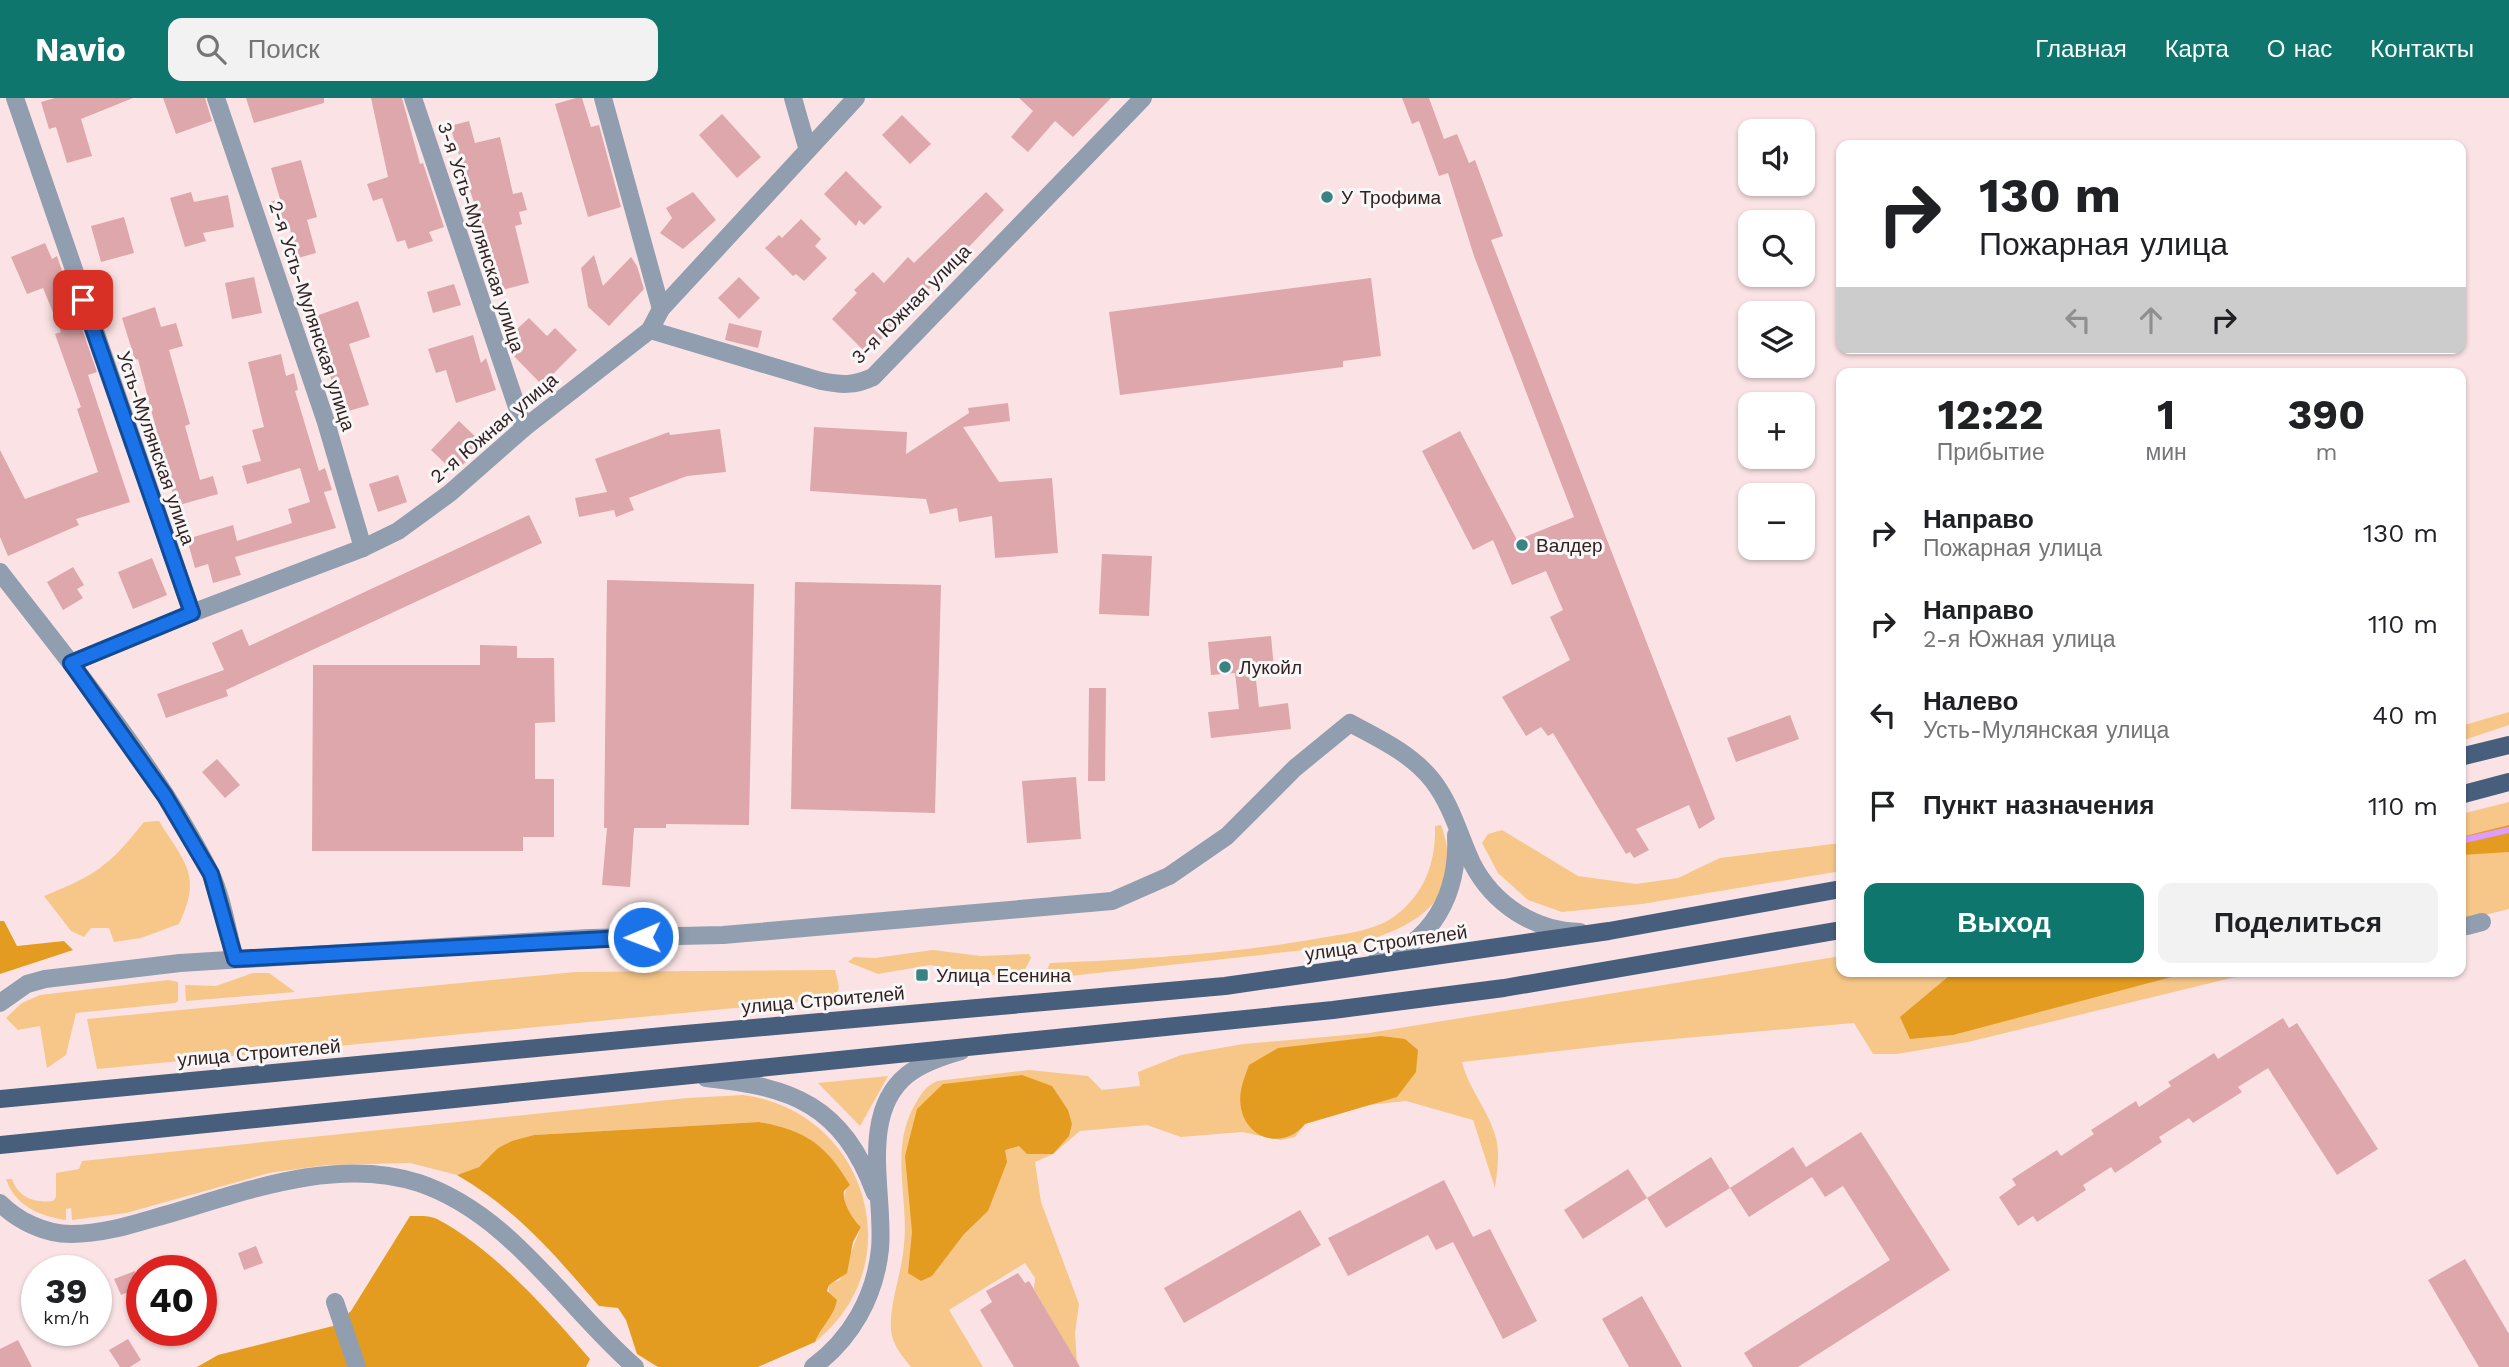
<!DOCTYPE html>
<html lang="ru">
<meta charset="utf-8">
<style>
body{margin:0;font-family:"Work Sans",sans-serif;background:#f2f2f2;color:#202124;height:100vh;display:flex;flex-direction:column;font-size:26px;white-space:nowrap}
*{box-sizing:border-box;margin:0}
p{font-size:23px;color:#757577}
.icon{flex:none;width:38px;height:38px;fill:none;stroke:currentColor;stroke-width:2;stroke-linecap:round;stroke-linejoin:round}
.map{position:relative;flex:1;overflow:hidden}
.panel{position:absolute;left:1836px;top:270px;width:630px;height:609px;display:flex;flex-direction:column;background:#fff;border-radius:14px;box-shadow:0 2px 5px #0004}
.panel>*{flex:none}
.top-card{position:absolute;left:1836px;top:42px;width:630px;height:214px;border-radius:14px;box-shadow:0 2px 5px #0004;background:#fff;color:#202124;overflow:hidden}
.fabs{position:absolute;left:1738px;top:21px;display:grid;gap:14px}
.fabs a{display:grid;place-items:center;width:77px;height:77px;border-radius:14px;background:#fff;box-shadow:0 2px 5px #0004;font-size:35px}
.speed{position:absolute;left:21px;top:1157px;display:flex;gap:14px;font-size:35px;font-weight:700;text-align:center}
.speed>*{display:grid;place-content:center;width:91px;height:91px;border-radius:50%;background:#fff;box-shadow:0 2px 5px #0004;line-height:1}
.speed small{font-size:18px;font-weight:400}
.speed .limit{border:10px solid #d22;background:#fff;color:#111}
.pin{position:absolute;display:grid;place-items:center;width:60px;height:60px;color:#fff;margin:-30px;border-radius:14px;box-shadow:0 4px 10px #0006}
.me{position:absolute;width:77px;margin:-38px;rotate:269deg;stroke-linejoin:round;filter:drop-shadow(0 0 5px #0008)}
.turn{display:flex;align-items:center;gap:24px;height:147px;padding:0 28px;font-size:32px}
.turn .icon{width:91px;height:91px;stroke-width:2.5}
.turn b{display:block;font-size:49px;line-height:60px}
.lanes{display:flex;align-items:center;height:66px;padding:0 28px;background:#0003;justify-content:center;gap:35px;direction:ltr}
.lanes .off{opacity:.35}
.eta{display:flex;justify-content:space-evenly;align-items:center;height:119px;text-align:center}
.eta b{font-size:42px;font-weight:700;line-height:49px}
.action{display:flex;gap:14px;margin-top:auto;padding:14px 28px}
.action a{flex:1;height:80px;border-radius:14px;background:#0f766e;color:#fff;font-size:28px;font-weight:700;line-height:80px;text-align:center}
.action a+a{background:#f2f2f2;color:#202124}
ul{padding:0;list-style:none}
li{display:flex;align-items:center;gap:21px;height:91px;padding:0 28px}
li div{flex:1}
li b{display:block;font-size:26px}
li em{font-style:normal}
header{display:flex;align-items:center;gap:42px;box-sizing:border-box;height:98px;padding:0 35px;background:#0f766e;color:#fff}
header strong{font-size:33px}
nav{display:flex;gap:38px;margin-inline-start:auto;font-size:24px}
.search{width:490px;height:63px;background:#f2f2f2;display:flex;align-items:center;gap:18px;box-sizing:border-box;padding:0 24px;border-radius:14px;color:#757577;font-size:26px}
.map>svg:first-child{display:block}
</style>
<header>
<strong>Navio</strong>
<div class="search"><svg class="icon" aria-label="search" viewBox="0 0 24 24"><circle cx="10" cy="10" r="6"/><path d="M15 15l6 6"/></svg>Поиск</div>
<nav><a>Главная</a><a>Карта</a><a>О нас</a><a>Контакты</a></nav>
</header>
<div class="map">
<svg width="2509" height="1269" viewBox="0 0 2509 1269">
<rect width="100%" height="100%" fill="#fbe3e5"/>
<!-- green -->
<g fill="#f6c789">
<polygon points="2509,614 2509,627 2461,643 2461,628"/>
<polygon points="2509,704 2509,811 2461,823 2461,716"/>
<path d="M159,723C184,764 203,777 179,826L141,840L114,844L109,830H91L84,839L71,833L44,798C96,777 109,768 144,724Z"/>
<path d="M1441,727C1468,802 1414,831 1350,847L1043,881L1050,865C1141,861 1231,856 1321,840C1343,836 1373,833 1392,820C1424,798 1436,765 1435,728Z"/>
<polygon points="1502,732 1578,778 1636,786 1678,780 1720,760 1841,745 1841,773 1642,806 1562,814 1528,802 1498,775 1482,745 1488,736"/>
<polygon points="933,852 981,858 1029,856 1031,860 1023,875 999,878 930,867 878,876 848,864 854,859 875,860"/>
<path d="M1841,858V873H2260L1968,944L1897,956H1873L1854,925L1629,945L1462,964C1469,992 1489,1013 1496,1040C1500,1055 1497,1075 1495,1090L1473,1022L1406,1003L1368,1007L1305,1026L1295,1039L1281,1042L1242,1034L1181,1039L1147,1027L1080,1033L1053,1056L1035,1064L1041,1104L1079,1206L1075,1235L1077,1265L1034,1191L1035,1180L1025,1165L949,1212L983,1269H911C902,1258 892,1246 891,1232C889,1206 902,1175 904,1147C909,1100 890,1055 913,1010C920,998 924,989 937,983L1029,972L1088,978L1102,992L1140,988L1138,974L1181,957L1243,946L1369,935Z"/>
<polygon points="835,872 839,889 837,898 798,904 97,971 87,921 576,874"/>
<polygon points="253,875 269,875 295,894 186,903 185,887 216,888"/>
<polygon points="168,882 178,884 178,903 175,905 76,915 66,957 47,970 40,928 18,932 6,920 22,905 40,897"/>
<polygon points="888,978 860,1028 818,985"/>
<path d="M743,997C866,1013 914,1165 815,1244L821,1228L829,1221V1186L840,1182L861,1129C849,1119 837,1098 850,1087C824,1047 807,1032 759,1024L534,1037L498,1050L479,1069L457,1077L410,1065L327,1067L269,1075L126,1115L72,1122L71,1110L66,1111V1122C40,1118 15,1108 6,1081H12C19,1100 34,1105 53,1103L56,1099V1075L79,1071L82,1063L687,1000Z"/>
</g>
<!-- forest -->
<g fill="#e49c20">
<polygon points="2509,727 2509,754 2461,757 2461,739"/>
<polygon points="0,823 4,823 17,848 64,843 73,852 0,876"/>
<polygon points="1955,873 2194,873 1953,937 1910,941 1900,919"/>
<path d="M1381,938L1405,941L1418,952L1416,974L1397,999L1305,1026C1284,1052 1247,1042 1241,1010C1238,994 1244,981 1249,967L1278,950Z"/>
<polygon points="1022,977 1052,988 1068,1012 1072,1026 1069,1038 1053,1056 1027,1056 1019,1048 1005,1052 1007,1064 988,1113 964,1136 932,1178 921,1183 908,1175 912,1134 905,1058 917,1011 943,986"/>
<path d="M759,1024C806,1032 826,1047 850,1087L844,1093C842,1104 852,1121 861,1129L853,1144L847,1175L829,1187L827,1193L837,1202C834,1219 821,1228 815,1244L758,1269H658L637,1256L626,1222L618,1210L599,1208C554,1156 517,1112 457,1077L479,1069L498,1050L512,1043L534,1037Z"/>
<path d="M410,1118C418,1118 429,1117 437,1121C493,1150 548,1213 590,1261L586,1269H197L218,1257L333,1228L351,1213Z"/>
</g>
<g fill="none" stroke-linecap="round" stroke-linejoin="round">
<!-- stream -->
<polyline stroke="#dd9cfe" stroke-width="6" points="2460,743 2509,732"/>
</g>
<!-- building -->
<g fill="#dea7ab">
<polygon points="55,0 133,0 81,21 92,58 67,65 56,29 49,31 41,4"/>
<polygon points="163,0 205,0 212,23 176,36"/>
<polygon points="246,0 324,0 324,5 254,25"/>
<polygon points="371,0 402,0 420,66 423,65 444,129 429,134 433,143 408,151 405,142 397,144 382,100 373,103 367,86 388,79"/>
<polygon points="576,0 582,0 591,29 599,27 621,109 588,119 555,6"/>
<polygon points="1019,0 1111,0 1073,39 1055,23 1028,54 1011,39 1033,13"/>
<polygon points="1402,0 1429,0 1444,41 1457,36 1469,65 1475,62 1503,138 1491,142 1715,721 1699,731 1689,707 1636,731 1649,752 1634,760 1630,754 1626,756 1553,635 1548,638 1541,629 1526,638 1502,599 1570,562 1550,519 1563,512 1546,473 1512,487 1493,442 1473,452 1422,353 1460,333 1517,442 1574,419 1474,158 1448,75 1439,78 1419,23 1412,26"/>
<polygon points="722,16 761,59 737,80 699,37"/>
<polygon points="902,17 931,46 910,66 882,37"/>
<polygon points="469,23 475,45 500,39 513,96 522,94 527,112 519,114 522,126 515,128 529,185 498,193 484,137 474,139 465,108 474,105 450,28"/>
<polygon points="301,62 317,119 307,122 316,155 298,160 289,127 278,130 270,104 280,101 271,70"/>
<polygon points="846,73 882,109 864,127 859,122 856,128 824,96"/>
<polygon points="191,94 194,104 228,97 234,129 203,135 206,143 185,149 170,100"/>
<polygon points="693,94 716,122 683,151 660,135 672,120 666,110"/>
<polygon points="986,94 1004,112 867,256 832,221 857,195 854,192 873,174 884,185 908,159 914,165"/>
<polygon points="124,119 134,155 101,164 91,128"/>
<polygon points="801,121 821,141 815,148 827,160 804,183 796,176 793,178 765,150 779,137 782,140"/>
<polygon points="45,145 52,161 57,158 97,274 88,277 130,404 76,421 79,427 8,458 0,439 0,352 25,401 98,374 77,311 81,309 55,236 61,234 43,190 27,196 11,159"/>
<polygon points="594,157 603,188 631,159 637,168 644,191 609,228 588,209 581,170"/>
<polygon points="254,179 262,215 232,221 225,185"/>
<polygon points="739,179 760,200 739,221 718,200"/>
<polygon points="1371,180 1381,258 1343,263 1343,269 1120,297 1109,214"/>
<polygon points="454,186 461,207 433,215 427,194"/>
<polygon points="358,203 370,239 349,246 369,307 342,315 324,259 319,261 312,242 323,238 316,218"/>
<polygon points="155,209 161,229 176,225 183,248 169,252 190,326 185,328 200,382 213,378 218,396 176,408 138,261 135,262 122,220"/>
<polygon points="529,220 547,238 555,230 577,252 542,287 511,255 506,241"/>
<polygon points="729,225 762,233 758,250 725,242"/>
<polygon points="473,237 481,265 486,260 496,292 456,305 446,272 436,275 428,251"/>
<polygon points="281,256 286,278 294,275 298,292 295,293 319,373 325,370 332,392 324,394 336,430 235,459 241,477 213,485 208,466 195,470 187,441 233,427 237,443 292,425 288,411 310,404 300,370 247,386 242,368 261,363 252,332 264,329 248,264"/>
<polygon points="1008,305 1010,323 963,329 999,384 1052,380 1058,455 995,460 992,418 959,424 957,410 930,416 926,401 810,393 814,329 907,334 906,356 969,315 968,310"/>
<polygon points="459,323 483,346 455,375 431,352"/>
<polygon points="720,331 726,374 687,378 629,400 634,412 616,419 614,412 579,419 575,400 607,394 595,361 669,334 670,337"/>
<polygon points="398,377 407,404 378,414 369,386"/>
<polygon points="529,417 542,445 226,592 228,598 166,620 157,596 224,572 212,545 242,531 249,548"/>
<polygon points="1102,456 1152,458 1149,518 1099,516"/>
<polygon points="152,460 167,497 133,511 118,474"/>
<polygon points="73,469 84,487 77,491 83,500 63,512 47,484"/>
<polygon points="607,482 754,486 749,727 666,726 666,730 634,730 630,789 602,787 607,730 604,730"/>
<polygon points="795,484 941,487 935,715 791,711"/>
<polygon points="1271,538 1274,571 1255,573 1259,609 1288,605 1291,631 1211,640 1208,614 1239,611 1235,575 1211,577 1208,544"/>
<polygon points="480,547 517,548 517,560 554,560 555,624 535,625 535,681 554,681 554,739 523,739 523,753 312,753 313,567 480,567"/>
<polygon points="1089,590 1106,590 1105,683 1088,683"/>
<polygon points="1790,617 1799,641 1736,664 1727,640"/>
<polygon points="217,661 240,687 225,700 202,674"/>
<polygon points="1076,679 1081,741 1027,745 1022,683"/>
<polygon points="2283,920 2289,930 2297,925 2378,1051 2337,1077 2268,970 2238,989 2242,994 2193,1025 2189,1020 2159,1039 2162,1044 2115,1075 2111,1069 2083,1087 2086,1092 2037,1124 2033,1118 2018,1128 1999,1099 2016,1087 2012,1081 2057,1052 2061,1058 2094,1036 2091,1032 2136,1003 2139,1009 2171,988 2168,984 2214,955 2218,961"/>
<polygon points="1861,1034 1950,1172 1798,1269 1753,1269 1744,1255 1890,1162 1843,1088 1825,1099 1812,1079 1749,1119 1730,1090 1793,1049 1806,1069"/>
<polygon points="1711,1059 1730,1090 1666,1130 1647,1100"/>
<polygon points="1628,1071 1647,1100 1583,1141 1564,1112"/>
<polygon points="1444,1082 1473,1139 1490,1131 1537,1223 1503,1241 1453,1144 1436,1152 1428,1137 1348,1178 1328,1140"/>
<polygon points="1300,1112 1321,1147 1184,1225 1164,1190"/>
<polygon points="256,1148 263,1165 244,1172 238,1155"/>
<polygon points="2465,1161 2509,1236 2509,1269 2479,1269 2428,1182"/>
<polygon points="135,1173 141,1189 121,1197 114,1181"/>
<polygon points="1018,1175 1025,1185 1029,1183 1080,1269 1014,1269 980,1212 992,1204 986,1193"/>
<polygon points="1642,1198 1682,1269 1629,1269 1602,1221"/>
<polygon points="128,1241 141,1262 130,1269 120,1269 109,1252"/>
<polygon points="18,1242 32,1269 0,1269 0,1251"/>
</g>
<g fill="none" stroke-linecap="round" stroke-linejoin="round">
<!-- minor -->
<g stroke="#909eaf" stroke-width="18">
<polyline points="15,0 192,515"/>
<polyline points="216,0 325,321 363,450"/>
<polyline points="413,0 524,330"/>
<polyline points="603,0 661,211"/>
<polyline points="793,0 807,49"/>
<path d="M650,232L821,283C841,287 854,288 873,279L1143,0"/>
<path d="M0,474C74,570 155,666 210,774C223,800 227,833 235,861"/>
<polyline points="71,565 192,515 363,450 398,433 450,395 524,330 650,232 661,211 856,0"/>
<polyline points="2467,828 2482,824"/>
<path d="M1375,864C1433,846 1459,795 1456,737"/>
<path d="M0,905L27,886L45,881L180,865L589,840L723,837L1112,803L1169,778L1227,738L1295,670L1350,625C1380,641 1412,656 1433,683C1452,708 1459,737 1472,765C1493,806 1534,833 1580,834"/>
<path d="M706,980C793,989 842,1007 875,1095"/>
<path d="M0,1105C18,1123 45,1136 71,1136C103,1136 134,1126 165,1117C244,1094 336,1058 419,1085C511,1116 565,1208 635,1269"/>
<polyline points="335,1204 357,1269"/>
<path d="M813,1269C851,1241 875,1199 880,1151C885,1098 858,1017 907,977C922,965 943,958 961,953"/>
</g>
<!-- major -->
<g stroke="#475f7c" stroke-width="18">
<polyline points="2460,659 2509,647"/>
<polyline points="2460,697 2509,684"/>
<polyline points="0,1001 674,937 1225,888 1609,833 1841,791"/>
<polyline points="0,1047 1333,912 1504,890 1841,832"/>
</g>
</g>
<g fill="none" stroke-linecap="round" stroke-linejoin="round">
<!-- route casing -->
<g stroke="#114b97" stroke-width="18">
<polyline id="route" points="83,202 192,515 71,565 165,698 211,776 235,861 643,839"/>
</g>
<!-- route -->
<use href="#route" stroke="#1a73e8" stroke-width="12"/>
</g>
<!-- markers -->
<g fill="#3b8382" stroke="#f7f7f7" stroke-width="2.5">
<circle cx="1327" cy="99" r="7"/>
<circle cx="1522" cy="447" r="7"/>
<circle cx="1225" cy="569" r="7"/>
<rect x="915" y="870" width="14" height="14" rx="3.5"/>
</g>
<g text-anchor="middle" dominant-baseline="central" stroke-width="6" stroke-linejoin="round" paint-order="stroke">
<!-- poi labels -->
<g font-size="19" fill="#342021" stroke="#f7f7f7" text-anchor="start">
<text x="1341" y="99">У Трофима</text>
<text x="1536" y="447">Валдер</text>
<text x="1239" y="569">Лукойл</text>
<text x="936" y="877">Улица Есенина</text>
</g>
<!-- street labels -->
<g font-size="19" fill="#342021" stroke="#f7f7f7">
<text transform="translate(481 139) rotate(72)">3-я Усть-Мулянская улица</text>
<text transform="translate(911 206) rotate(-45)">3-я Южная улица</text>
<text transform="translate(312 218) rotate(72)">2-я Усть-Мулянская улица</text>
<text transform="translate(494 330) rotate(-40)">2-я Южная улица</text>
<text transform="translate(156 350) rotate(71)">Усть-Мулянская улица</text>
<text transform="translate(1386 845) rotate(-8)">улица Строителей</text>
<text transform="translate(823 902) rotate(-5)">улица Строителей</text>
<text transform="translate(259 955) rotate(-5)">улица Строителей</text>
</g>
</g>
</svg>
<div class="fabs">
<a><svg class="icon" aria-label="sound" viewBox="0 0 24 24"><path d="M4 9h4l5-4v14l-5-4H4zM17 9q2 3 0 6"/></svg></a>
<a><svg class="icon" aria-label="search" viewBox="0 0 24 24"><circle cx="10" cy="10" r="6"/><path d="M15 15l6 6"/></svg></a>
<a><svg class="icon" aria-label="layers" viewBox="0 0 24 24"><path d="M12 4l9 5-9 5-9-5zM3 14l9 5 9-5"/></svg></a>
<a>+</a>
<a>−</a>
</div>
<div class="speed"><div>39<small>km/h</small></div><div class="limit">40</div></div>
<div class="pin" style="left:83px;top:202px;background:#d93025"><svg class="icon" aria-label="arrive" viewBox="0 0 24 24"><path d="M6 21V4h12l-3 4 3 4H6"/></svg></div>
<svg class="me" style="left:643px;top:839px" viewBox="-20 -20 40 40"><circle r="17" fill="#1a73e8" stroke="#fff" stroke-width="3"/><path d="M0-11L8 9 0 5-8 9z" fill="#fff"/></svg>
<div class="top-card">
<div class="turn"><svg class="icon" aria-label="right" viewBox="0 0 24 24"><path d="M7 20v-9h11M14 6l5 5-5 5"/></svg><div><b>130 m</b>Пожарная улица</div></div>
<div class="lanes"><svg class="icon off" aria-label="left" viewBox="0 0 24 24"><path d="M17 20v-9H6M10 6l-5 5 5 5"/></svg><svg class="icon off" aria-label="ahead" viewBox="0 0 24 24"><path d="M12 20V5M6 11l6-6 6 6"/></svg><svg class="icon" aria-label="right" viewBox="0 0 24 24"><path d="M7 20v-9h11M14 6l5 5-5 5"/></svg></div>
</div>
<section class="panel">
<div class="eta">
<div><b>12:22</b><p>Прибытие</p></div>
<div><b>1</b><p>мин</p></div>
<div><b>390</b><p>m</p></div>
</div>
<ul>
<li><svg class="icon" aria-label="right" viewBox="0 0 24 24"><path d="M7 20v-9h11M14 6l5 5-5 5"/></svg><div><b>Направо</b><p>Пожарная улица</p></div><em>130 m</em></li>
<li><svg class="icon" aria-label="right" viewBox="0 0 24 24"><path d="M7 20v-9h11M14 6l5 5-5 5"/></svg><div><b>Направо</b><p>2-я Южная улица</p></div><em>110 m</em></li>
<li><svg class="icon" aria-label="left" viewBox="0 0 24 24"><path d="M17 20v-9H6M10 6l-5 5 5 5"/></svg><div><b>Налево</b><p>Усть-Мулянская улица</p></div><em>40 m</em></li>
<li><svg class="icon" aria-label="arrive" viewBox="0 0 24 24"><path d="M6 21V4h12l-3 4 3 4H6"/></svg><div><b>Пункт назначения</b></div><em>110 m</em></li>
</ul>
<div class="action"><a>Выход</a><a>Поделиться</a></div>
</section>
</div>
